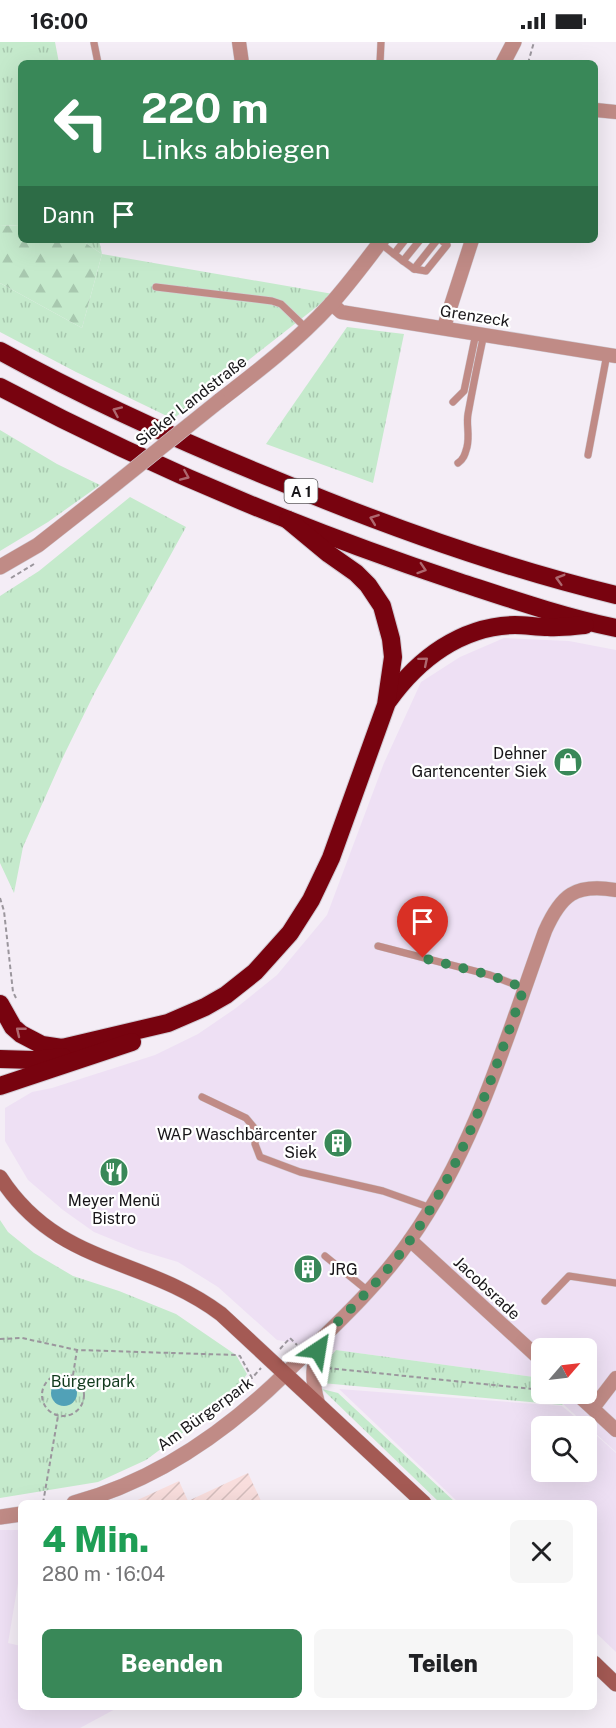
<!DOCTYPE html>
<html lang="de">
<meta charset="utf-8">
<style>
body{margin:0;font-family:"Public Sans",sans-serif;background:#f6f6f6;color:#202124;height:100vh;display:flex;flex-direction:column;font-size:22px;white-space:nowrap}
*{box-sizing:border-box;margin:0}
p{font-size:20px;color:#757577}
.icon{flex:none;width:33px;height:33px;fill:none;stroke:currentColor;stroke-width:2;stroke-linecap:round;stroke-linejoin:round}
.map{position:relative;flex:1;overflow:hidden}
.sheet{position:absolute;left:18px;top:1458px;width:579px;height:210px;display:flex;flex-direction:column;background:#fff;border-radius:9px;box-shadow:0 6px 24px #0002}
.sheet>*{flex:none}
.top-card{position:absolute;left:18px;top:18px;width:580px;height:183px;border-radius:9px;box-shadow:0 6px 24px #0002;background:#398858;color:#fff;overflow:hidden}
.needle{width:39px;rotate:62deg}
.tools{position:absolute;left:531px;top:1296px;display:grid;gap:12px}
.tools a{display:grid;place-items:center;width:66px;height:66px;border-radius:9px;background:#fff;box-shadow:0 6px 24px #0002;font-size:30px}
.pin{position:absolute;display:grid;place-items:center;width:51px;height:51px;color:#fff;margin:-62px -26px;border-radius:50% 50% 50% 0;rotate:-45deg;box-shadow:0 0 6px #0007}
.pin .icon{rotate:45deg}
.me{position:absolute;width:66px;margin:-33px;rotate:33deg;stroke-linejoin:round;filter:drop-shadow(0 0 4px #0008)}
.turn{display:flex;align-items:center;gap:21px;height:126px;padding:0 24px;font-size:27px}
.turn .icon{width:78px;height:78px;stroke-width:2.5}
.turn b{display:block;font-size:42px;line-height:51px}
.then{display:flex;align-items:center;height:57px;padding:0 24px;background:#0003;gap:12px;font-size:22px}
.round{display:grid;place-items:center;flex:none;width:63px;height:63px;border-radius:9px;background:#f6f6f6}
.head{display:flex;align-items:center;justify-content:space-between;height:102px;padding:0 24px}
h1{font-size:36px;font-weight:800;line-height:45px;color:#1e9e55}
.cta{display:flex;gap:12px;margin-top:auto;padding:12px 24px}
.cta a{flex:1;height:69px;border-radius:9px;background:#398858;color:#fff;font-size:24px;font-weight:800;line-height:69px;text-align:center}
.cta a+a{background:#f6f6f6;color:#202124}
.status{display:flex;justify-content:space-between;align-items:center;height:42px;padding:0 30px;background:#fff;direction:ltr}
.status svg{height:16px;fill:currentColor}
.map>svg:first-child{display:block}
</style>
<div class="status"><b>16:00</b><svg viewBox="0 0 49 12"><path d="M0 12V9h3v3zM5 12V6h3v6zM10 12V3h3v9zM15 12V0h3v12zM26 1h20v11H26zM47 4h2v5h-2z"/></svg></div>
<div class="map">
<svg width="616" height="1686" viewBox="0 0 616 1686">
<defs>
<pattern id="industrial-furrows" width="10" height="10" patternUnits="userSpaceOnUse" patternTransform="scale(1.5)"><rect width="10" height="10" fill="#f9dedd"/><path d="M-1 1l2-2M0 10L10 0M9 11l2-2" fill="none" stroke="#d5bebd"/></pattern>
<pattern id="grass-tufts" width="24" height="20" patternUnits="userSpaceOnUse" patternTransform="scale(1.5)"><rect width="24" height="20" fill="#c5eacc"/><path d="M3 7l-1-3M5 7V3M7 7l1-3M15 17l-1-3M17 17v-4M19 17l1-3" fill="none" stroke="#a8c8af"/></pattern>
<pattern id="forest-firs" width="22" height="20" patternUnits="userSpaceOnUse" patternTransform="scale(1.5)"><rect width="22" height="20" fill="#c5eacc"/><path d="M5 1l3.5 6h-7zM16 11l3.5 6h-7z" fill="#a8c8af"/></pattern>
</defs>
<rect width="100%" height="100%" fill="#f4edf6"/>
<!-- commercial -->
<g fill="#eee0f4">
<polygon points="504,596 569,599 616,608 616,1410 552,1352 586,1352 586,1306 542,1306 541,1342 534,1335 336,1308 277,1298 218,1245 178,1220 138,1208 94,1190 63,1168 28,1138 5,1099 5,1066 32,1050 52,1046 155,1013 198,992 236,966 277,933 327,873 384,721 421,640 460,615"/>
<polygon points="339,1347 562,1364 586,1384 542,1384 542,1430 586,1430 587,1385 616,1411 616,1610 594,1589 594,1461 459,1461"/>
<polygon points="0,1488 21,1488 21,1523 8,1601 21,1604 21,1665 119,1665 80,1686 0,1686"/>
</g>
<!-- industrial -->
<polygon fill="url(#industrial-furrows)" points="248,1431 262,1461 131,1461 179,1439 188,1459"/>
<!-- grass -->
<g fill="url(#grass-tufts)">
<polygon points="0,0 55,0 59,21 21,21 21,183 0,184"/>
<polygon points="81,198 99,198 102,212 333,252 173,377 76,330 0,290 0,241 82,286 102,212"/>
<polygon points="347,285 404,292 373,441 266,402"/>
<polygon points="0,388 57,422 100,443 48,480 0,509"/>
<polygon points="130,455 186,485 95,650 64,713 23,805 14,851 0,821 0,554 39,529"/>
<polygon points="0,1178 8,1190 34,1211 73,1234 119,1249 176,1272 236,1313 247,1332 231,1355 146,1418 98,1440 0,1456"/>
<polygon points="336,1308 534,1335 541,1342 542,1352 552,1352 563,1363 322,1341 320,1327"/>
<polygon points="322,1347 338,1351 456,1461 440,1461"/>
</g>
<!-- forest -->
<polygon fill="url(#forest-firs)" points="21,183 21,198 81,198 102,212 82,286 0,241 0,184"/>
<!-- water -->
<circle fill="#51a1b7" cx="64" cy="1351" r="13"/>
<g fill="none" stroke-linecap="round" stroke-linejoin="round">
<!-- service casing -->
<g stroke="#d1cbd3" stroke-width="8">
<g id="service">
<polyline points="94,1 98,21"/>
<polyline points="380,21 381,0"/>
<polyline points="380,201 394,212 405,198"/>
<polyline points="394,212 403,219 420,198"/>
<polyline points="403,219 414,227 437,198"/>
<polyline points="414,227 426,229 447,203 441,198"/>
<polyline points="156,245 272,259 281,262 307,287"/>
<polyline points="453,360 464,349 476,291"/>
<polyline points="588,413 607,312"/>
<path d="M458,421C464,417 465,412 467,405C470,392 466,383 468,372C473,345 478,319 484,292"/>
<polyline points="378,904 490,933 524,946"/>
<polyline points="202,1055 246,1076 256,1088 255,1102 260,1115 300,1130 383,1149 431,1166"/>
<polyline points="325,1214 368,1249"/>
<polyline points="545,1259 569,1234 616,1241"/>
</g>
</g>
<!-- minor casing -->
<g stroke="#d1cbd3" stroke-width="15">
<g id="minor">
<polyline points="239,0 242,21"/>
<polyline points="596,68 616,70"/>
<polyline points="331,261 341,270 616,314"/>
<polyline points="444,285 472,198"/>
<polyline points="410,1198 542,1319"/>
<path d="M286,1331C329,1289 376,1247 410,1198C475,1106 507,994 545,889C561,853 575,841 616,848"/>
<polyline points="577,1352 616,1388"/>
<path d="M318,1361C311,1336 312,1325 320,1301"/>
<polyline points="593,1366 616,1336"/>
</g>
</g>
<!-- tertiary casing -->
<g stroke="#d1cbd3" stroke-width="16">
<g id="tertiary">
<polyline points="503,21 514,0"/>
<path d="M219,359C258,329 297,299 330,263C349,242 365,220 382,198"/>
<polyline points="0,525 38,503 103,452"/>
<path d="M74,1461C155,1439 227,1389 286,1331"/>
<polyline points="0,1475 21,1472"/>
</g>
</g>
<!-- secondary casing -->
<g stroke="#d1cbd3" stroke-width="16">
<g id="secondary">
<path d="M0,1135C58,1225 144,1214 221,1272L424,1461"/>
<polyline points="594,1621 616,1642"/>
</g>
</g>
<!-- motorway casing -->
<g stroke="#d1cbd3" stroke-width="20">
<g id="motorway">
<path d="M0,309C89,358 182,400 276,438C386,484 500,525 616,553"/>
<path d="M0,345C147,423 302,488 459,540C511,557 563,575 616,586"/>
<path d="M388,659C418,617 461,584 515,583C526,583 537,585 548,585C560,586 573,584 585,583"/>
<polyline points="0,962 13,985 21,992 42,1003 62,1006 168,981 205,965 226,953 255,930 290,891 311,858 331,816 386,663 393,615 391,597 382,564 368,543 356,531 329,512 288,478"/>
<polyline points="0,1017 34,1018 63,1015"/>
<polyline points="0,1044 132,1000"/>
</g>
</g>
<!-- path -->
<g stroke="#9b969d" stroke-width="2" stroke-dasharray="4.5 3" stroke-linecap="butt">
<polyline points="528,21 534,0"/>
<polyline points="11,536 34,522"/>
<polyline points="0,856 4,869 13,950 16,956"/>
<polyline points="0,1297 22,1296 77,1308 236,1313 240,1314 252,1336 261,1326"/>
<polyline points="280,1307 290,1296 297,1303"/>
<polyline points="327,1326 542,1348"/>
<circle cx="63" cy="1353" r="21"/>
<polyline points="73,1333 77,1308"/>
<polyline points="43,1461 58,1374"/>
</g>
<!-- service -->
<use href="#service" stroke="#c08b86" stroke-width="7"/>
<!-- minor -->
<use href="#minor" stroke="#c08b86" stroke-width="14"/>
<!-- tertiary -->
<use href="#tertiary" stroke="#c08b86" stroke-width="15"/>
<!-- secondary -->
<use href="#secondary" stroke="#a45a54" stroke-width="15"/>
<!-- motorway -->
<use href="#motorway" stroke="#78030f" stroke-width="18"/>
<!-- tertiary-bridge casing -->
<g stroke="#d1cbd3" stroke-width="16" stroke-linecap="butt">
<polyline id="tertiary-bridge" points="103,452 219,359"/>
</g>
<!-- tertiary-bridge -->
<use href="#tertiary-bridge" stroke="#c08b86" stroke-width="15"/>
</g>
<!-- one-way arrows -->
<defs><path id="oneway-chevron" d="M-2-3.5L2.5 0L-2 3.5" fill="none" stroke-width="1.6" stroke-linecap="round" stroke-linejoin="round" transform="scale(1.5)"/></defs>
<g stroke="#ae686f">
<use href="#oneway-chevron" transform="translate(117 369) rotate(-156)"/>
<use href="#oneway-chevron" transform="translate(185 434) rotate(23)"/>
<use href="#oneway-chevron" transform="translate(374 477) rotate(-159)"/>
<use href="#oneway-chevron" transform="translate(422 527) rotate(18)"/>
<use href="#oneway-chevron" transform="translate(560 537) rotate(-164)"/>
<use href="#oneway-chevron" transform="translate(424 619) rotate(-40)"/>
<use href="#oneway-chevron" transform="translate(20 989) rotate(-141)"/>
</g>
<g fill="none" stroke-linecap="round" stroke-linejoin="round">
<!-- route -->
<path stroke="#398858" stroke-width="10" stroke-dasharray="0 18" d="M318,1308L322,1296C349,1268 379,1240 403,1208C461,1130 492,1037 524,946L490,933L423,916"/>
</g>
<!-- icons -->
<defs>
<g id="shop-disc" transform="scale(1.5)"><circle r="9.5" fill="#398858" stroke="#fff"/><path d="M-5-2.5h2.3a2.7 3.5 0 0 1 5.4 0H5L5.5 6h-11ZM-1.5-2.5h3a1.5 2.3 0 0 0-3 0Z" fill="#fff"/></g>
<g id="building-disc" transform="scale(1.5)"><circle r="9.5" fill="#398858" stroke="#fff"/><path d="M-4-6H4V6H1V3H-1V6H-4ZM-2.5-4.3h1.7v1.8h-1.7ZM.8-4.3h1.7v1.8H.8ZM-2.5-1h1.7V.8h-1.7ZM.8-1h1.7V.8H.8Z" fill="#fff"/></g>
<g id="restaurant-disc" transform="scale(1.5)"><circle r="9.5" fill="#398858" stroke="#fff"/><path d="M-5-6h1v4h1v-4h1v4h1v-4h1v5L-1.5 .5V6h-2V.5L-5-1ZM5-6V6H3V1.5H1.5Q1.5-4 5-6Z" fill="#fff"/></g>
</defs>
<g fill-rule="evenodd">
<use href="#shop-disc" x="568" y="720"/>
<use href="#building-disc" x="338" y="1101"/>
<use href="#restaurant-disc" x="114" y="1130"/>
<use href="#building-disc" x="308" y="1227"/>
</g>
<g text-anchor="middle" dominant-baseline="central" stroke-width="4.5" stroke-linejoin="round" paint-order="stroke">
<!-- shield labels -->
<rect fill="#fff" stroke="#5d5c5e" stroke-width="1.5" x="284.5" y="437" width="33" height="24" rx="4.5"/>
<g font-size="15" font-weight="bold" fill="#181619">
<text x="301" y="449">A 1</text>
</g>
<!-- street labels -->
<g font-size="16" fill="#181619" stroke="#fff">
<text transform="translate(475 274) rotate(9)">Grenzeck</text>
<text transform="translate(191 359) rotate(-38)">Sieker Landstraße</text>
<text transform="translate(487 1246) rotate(43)">Jacobsrade</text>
<text transform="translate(205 1372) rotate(-36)">Am Bürgerpark</text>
</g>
<!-- poi labels -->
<g font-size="16" fill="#181619" stroke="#fff" text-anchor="end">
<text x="547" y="711">Dehner<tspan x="547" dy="18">Gartencenter Siek</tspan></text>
<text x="317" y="1092">WAP Waschbärcenter<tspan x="317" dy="18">Siek</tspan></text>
<text x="114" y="1158" text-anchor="middle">Meyer Menü<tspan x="114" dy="18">Bistro</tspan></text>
<text x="329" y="1227" text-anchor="start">JRG</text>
</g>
<!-- park labels -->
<g font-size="16" fill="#113a1d" stroke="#fff">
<text x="93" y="1339">Bürgerpark</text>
</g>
</g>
</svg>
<div class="tools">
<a><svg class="needle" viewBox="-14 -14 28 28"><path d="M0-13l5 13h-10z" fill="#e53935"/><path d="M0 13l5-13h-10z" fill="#757577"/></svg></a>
<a><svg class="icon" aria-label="search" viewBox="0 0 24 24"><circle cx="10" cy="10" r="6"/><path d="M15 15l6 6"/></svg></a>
</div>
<div class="pin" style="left:423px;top:916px;background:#d93025"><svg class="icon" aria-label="arrive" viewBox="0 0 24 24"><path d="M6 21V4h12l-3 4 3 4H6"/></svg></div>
<svg class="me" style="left:318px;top:1308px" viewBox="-20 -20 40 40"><path d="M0-17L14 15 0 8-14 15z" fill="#398858" stroke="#fff" stroke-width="4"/></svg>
<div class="top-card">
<div class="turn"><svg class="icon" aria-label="left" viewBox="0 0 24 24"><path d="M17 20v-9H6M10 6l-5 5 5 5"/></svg><div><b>220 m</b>Links abbiegen</div></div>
<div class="then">Dann<svg class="icon" aria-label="arrive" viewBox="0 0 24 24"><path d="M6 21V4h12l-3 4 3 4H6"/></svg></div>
</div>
<section class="sheet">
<div class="head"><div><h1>4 Min.</h1><p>280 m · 16:04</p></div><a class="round"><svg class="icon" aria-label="close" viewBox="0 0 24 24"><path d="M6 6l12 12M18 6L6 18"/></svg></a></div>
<div class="cta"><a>Beenden</a><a>Teilen</a></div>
</section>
</div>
